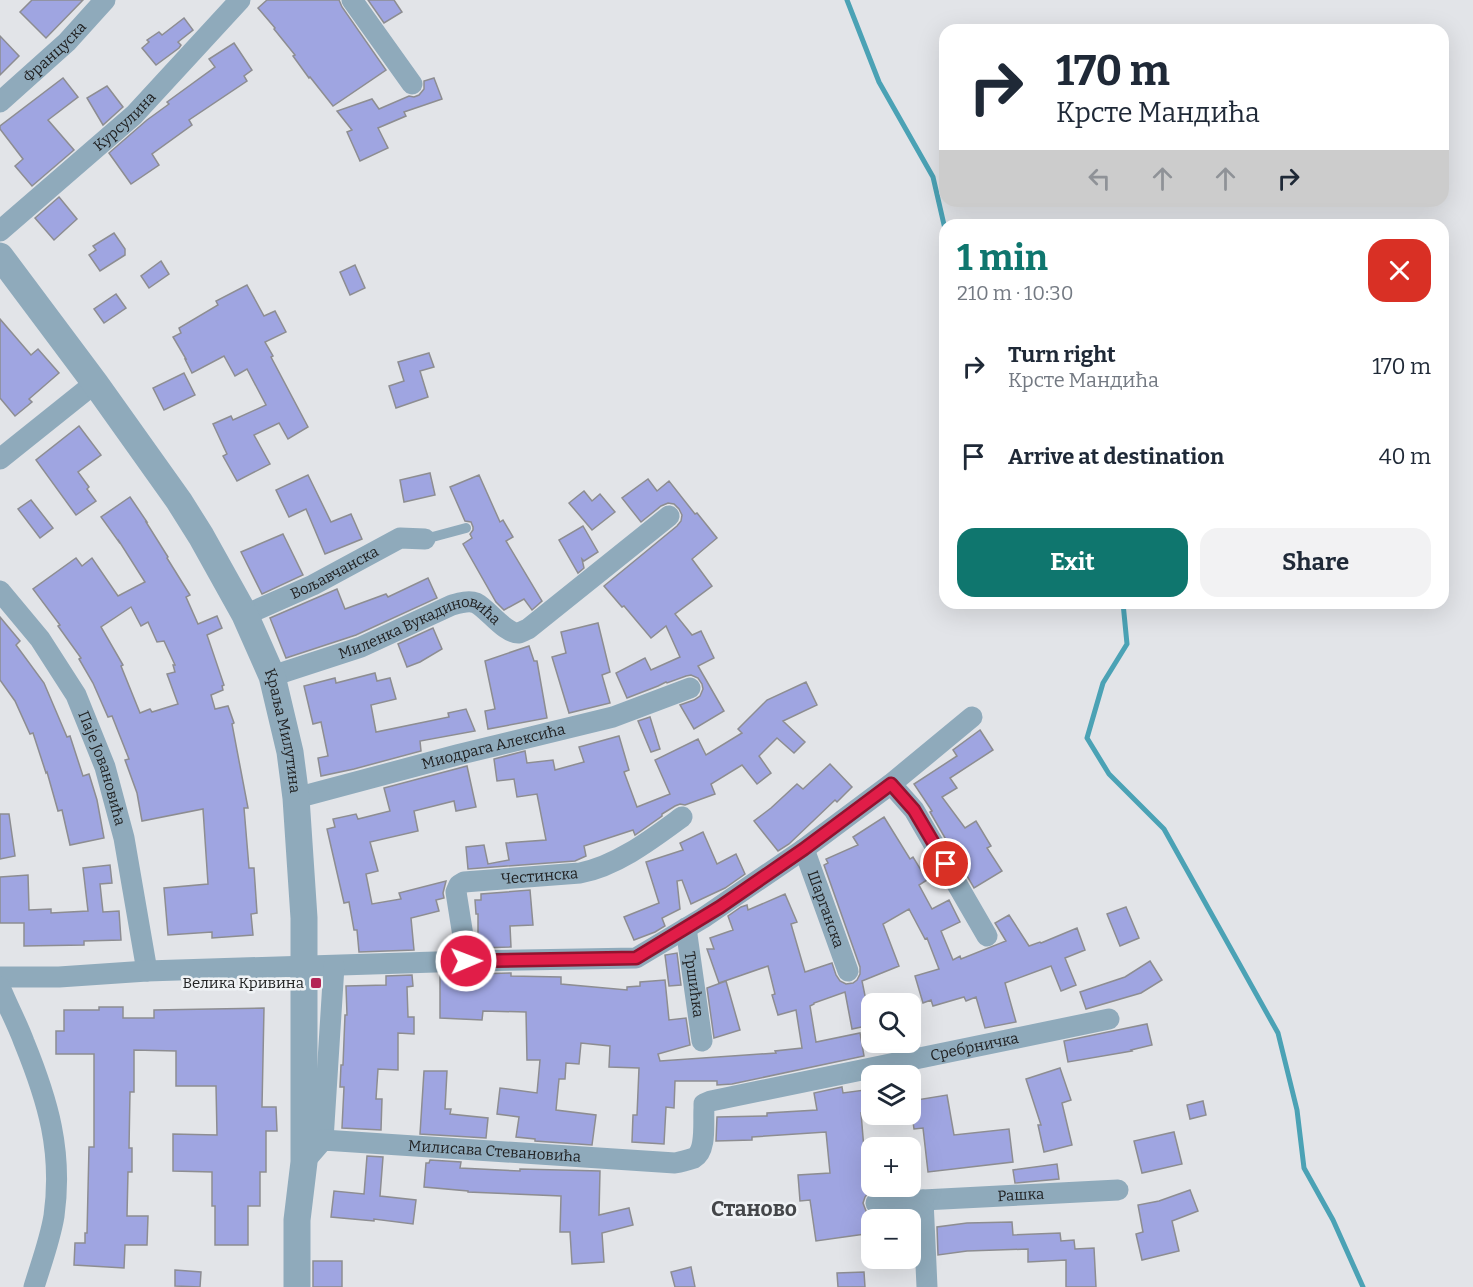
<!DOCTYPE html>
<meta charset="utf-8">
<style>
body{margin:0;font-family:Bitter,serif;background:#f2f2f3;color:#1f2937;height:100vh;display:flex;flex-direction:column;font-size:22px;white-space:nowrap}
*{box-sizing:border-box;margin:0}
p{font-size:20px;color:#747a83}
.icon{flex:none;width:33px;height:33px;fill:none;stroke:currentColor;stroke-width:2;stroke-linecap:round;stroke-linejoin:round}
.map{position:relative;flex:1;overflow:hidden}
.sheet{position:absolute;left:939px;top:219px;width:510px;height:390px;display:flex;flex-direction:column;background:#fff;border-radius:18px;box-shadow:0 6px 24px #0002}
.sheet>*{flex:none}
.top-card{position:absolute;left:939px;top:24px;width:510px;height:183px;border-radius:18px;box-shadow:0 6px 24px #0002;background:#fff;color:#1f2937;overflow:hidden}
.buttons{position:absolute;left:861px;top:993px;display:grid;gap:12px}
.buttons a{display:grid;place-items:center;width:60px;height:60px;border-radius:12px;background:#fff;box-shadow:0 6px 24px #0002;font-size:30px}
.pin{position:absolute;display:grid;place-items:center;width:51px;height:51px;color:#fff;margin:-26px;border:3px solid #fff;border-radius:50%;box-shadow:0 2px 6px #0007}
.me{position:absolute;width:66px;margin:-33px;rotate:89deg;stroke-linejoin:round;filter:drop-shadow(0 0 4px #0008)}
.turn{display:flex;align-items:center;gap:21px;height:126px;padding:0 18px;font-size:27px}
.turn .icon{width:78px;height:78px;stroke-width:2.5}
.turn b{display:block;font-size:42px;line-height:51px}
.lanes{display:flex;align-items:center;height:57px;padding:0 18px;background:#0003;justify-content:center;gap:30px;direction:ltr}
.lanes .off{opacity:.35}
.round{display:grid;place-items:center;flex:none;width:63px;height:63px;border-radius:18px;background:#f2f2f3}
.headline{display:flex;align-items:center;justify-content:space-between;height:102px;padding:0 18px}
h1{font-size:36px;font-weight:700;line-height:45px;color:#0f766e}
.action{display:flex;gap:12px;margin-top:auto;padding:12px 18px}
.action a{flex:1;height:69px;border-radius:18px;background:#0f766e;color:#fff;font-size:24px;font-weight:700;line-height:69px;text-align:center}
.action a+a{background:#f2f2f3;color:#1f2937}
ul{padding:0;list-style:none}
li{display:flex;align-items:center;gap:18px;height:90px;padding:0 18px}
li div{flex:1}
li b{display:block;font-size:22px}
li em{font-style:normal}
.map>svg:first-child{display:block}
</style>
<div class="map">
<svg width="1473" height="1287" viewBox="0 0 1473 1287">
<rect width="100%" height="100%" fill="#e2e4e8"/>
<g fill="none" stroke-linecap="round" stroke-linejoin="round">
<!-- stream -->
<g stroke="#4ba2b5" stroke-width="5">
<polyline points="847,0 879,82 933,177 945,229"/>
<polyline points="1123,603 1127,644 1103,683 1087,738 1109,774 1164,829 1278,1033 1297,1110 1304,1168 1333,1220 1363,1287"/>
</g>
</g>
<!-- building -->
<g fill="#9fa5e1" stroke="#8d8d91" stroke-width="1.5" fill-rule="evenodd">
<polygon points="32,0 83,0 46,38 20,12"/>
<polygon points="267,0 339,0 342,7 386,70 333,106 310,77 309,78 293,56 295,55 274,29 275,28 258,8"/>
<polygon points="368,0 394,0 402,12 384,23"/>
<polygon points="184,18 193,30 178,42 181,45 179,48 156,65 142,48 149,42 147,40 159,32 162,35"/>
<polygon points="0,36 19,56 0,75"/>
<polygon points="234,43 252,70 244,76 247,81 189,120 192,125 152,154 159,165 131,184 109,153 147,120 169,104 167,102 215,67 209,59"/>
<polygon points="63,78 78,97 48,120 74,150 32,186 15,166 23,159 0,129 0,126"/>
<polygon points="434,78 442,99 404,112 406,116 378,128 388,148 360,161 347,132 352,130 337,111 372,99 379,109 409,96 414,97 419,95 424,89 424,81"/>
<polygon points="107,86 123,107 103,125 87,98"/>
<polygon points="59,197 77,219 54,240 35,218"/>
<polygon points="114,233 125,249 125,255 100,271 89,255 96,250 93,246"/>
<polygon points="161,261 169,274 149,288 141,276"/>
<polygon points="355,265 365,288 350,295 340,272"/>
<polygon points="247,285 264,316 275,311 286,332 265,342 273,356 271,357 308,427 288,439 279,423 254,435 270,464 237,481 223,456 227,454 213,424 231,416 233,420 266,405 247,369 235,376 224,356 192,373 185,359 186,359 173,337 181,333 179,328 218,305 216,301"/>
<polygon points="116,294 126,308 104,323 94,309"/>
<polygon points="0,319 31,355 38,349 59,373 29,399 32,402 15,416 0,398"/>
<polygon points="429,353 434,367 420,371 428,397 396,408 389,386 404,381 398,362"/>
<polygon points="184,373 195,395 164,410 153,388"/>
<polygon points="79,426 101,455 78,472 89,487 87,489 96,501 76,515 36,460"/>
<polygon points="430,473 435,495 404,502 400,480"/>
<polygon points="308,475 331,522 351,514 362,539 325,554 306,509 289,517 276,490"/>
<polygon points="479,475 500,522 503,520 513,537 506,541 542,601 532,610 524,599 504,610 496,602 463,544 472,538 470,534 473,530 473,527 471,522 465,521 450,487"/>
<polygon points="648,479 657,491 669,481 695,514 697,513 717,538 692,559 712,586 675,614 692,635 701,631 714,658 698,666 724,711 694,729 680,705 694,700 700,696 703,689 702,684 698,678 691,675 686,676 667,683 666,682 658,686 627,698 616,673 645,658 651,670 680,657 666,626 651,638 624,606 622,607 604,586 677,526 681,521 682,515 679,509 674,504 668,503 661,506 641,522 622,498"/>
<polygon points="584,491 592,501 600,494 615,512 592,530 569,503"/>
<path d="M130,497L147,522H146L168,557L167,558L190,595L186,597L198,624L217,616L222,628L207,635L224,685L222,686L223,690L211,695L215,709L228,706L234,723L232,724L248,808H244L249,868H254L257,913L251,914L253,935L212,938V932L168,935L164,888L208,884L203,809L142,821L137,793L125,760L129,759L112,716L108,717L93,683L79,659L81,658L58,626L60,625L33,589L76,558L82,566L92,558L118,596L145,582L119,541V542L101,517ZM131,607L141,626L148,622L157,642L164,641L175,665H173L175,672L167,674L178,704L152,712L150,709L140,713L121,666L123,665L101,627Z"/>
<polygon points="31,500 53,528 40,538 18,509"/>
<polygon points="583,526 598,552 584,561 582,559 584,568 578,573 559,540"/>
<polygon points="283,534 303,575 262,594 241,552"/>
<polygon points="428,578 437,598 356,635 286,658 270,618 337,589 345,609 386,594 388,597"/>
<polygon points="0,617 20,641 16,645 44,683 67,737 70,736 83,776 89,774 97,800 104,838 70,845 62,810 58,811 47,772 46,773 33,733 30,734 15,701 0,680"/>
<polygon points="598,623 610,672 602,675 610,703 569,713 552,657 566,653 561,632"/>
<polygon points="433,628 442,649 420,662 407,667 398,644"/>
<polygon points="529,646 534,661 537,661 547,718 488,729 485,711 495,709 485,661"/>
<polygon points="375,673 377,681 390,678 396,699 371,705 376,732 449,717 448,713 466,709 475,731 420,741 421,751 354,769 321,776 318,758 328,756 321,722 313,724 304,686 335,678 336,683"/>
<polygon points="806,682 817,705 783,721 805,742 794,753 777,738 759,756 771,773 757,784 742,765 711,784 715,794 685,805 680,804 675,806 662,814 662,816 635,835 633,830 584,846 586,856 575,861 468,869 466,847 484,845 488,864 509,860 506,843 546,840 537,794 517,797 514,779 497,781 494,759 525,751 527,763 553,760 555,770 584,762 579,747 619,736 629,770 624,772 637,807 670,794 655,760 698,739 706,755 742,733 738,729 767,700"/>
<polygon points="650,717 660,749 651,752 638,721"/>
<polygon points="980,730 993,750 950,778 957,788 942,797 965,828 976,821 991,846 987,848 1002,871 974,888 930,812 932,811 914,784 957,756 953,750"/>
<polygon points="830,764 852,787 837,802 835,800 789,844 778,851 754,821 771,808 797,784 803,789"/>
<polygon points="467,766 476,807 456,811 454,801 414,811 418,831 370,842 378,871 366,874 372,904 401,899 399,893 446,881 443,893 444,898 436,900 439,911 411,918 414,950 359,952 357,930 354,930 349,902 344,903 327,829 335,827 333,819 356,814 358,819 390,811 384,788"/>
<polygon points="0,814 9,814 15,856 0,859"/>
<polygon points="884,817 910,859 913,857 927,880 919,885 932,909 949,900 960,922 941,931 953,960 960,956 961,959 1006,941 995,923 1009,915 1029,946 1040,942 1041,943 1077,928 1085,950 1065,958 1076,985 1061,991 1051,966 1005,983 1016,1022 985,1028 976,997 966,1001 964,997 933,1006 931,1000 923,1003 915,976 939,969 927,938 925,939 909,909 883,924 899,966 862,981 871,1025 852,1029 845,992 814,1003 814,1004 810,1006 816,1042 860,1033 864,1056 732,1084 717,1085 717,1081 675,1081 674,1108 666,1107 664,1144 632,1142 633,1115 637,1115 639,1068 609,1067 610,1046 581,1043 579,1064 566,1063 565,1079 559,1079 556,1110 596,1115 592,1145 535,1141 535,1139 516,1137 519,1117 497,1114 500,1088 537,1093 540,1060 527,1060 526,1012 483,1011 482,1020 440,1018 440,975 511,973 511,976 561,977 561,984 627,990 627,987 640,986 640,982 665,980 669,1020 686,1018 690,1045 658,1054 660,1061 776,1053 775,1051 802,1048 796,1010 778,1015 772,995 775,994 768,966 719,983 707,949 714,949 710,938 733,930 728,916 741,907 747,905 748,910 785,894 797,922 791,924 805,972 832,963 836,975 840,981 846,984 853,983 857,980 860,974 860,967 824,865 828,863 826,859 858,845 853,837"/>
<polygon points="703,832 717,864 736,854 745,874 725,888 691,904 682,880 677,881 680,909 662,918 665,926 655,932 634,940 624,917 659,903 646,862 683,850 680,843"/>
<polygon points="110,865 112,883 100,884 103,912 119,911 121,940 84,941 84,945 24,946 24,923 0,923 0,877 28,875 29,910 51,909 51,913 88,911 83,868"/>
<polygon points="530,890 533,925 510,926 511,947 478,948 478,914 476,914 475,900 481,900 481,894"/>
<polygon points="1126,907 1139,938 1120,946 1107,914"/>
<polygon points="677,953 681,985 669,986 665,955"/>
<polygon points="1150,961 1162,980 1141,993 1086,1009 1080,992 1125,977"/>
<polygon points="412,975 413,986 407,987 408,1017 414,1017 414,1034 398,1033 398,1070 378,1069 376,1099 382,1099 381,1130 342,1128 344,1087 340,1087 341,1065 343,1065 345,1015 347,1015 346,986 386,985 386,976"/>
<polygon points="726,981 740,1030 714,1038 707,988"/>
<polygon points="99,1007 123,1007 123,1018 154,1018 154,1010 264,1008 262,1107 276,1107 277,1131 266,1131 266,1172 260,1172 260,1206 248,1206 248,1245 215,1245 215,1206 212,1206 212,1172 173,1171 173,1134 217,1135 216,1086 176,1086 176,1051 134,1050 134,1092 130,1092 129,1148 132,1148 132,1172 128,1172 127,1216 148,1216 147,1245 125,1245 124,1268 74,1265 75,1243 85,1243 85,1233 87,1233 89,1147 94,1147 94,1054 56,1054 56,1031 64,1031 64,1010 99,1010"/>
<polygon points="1147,1024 1152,1045 1131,1050 1132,1051 1068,1062 1064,1041"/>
<polygon points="1060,1068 1071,1100 1062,1103 1072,1145 1044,1152 1038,1125 1041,1125 1026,1079"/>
<polygon points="424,1071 447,1071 445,1109 451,1109 450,1114 488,1118 486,1138 420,1134"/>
<polygon points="842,1087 843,1093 872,1089 872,1112 861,1113 865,1161 872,1161 872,1186 873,1191 868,1193 865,1197 863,1203 866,1211 870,1214 876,1216 877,1220 872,1220 872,1233 816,1241 810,1200 800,1201 798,1175 830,1173 826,1132 752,1137 752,1140 716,1141 717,1117 767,1116 767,1113 817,1110 814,1093"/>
<polygon points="947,1095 954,1135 1009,1129 1013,1162 928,1172 923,1128 914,1129 910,1101"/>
<polygon points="1203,1101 1206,1115 1190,1119 1187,1105"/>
<polygon points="1174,1132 1182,1164 1142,1173 1134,1141"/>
<polygon points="367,1156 383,1157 380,1196 416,1200 413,1224 374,1219 374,1221 331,1217 334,1191 364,1194"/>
<polygon points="430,1160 461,1162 460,1168 520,1171 520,1169 600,1171 599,1215 629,1208 633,1225 602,1233 604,1262 572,1264 570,1232 560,1232 561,1196 468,1192 468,1191 424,1187 426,1163 429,1163"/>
<polygon points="1057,1164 1059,1179 1015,1183 1013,1170"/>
<polygon points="1190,1190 1198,1211 1172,1221 1179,1251 1142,1260 1136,1234 1143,1232 1138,1205 1159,1201"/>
<polygon points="1012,1222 1013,1235 1060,1233 1061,1241 1074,1240 1075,1249 1094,1248 1096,1287 1066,1287 1066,1260 1028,1262 1028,1249 967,1251 938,1255 937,1227 967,1223"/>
<rect x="313" y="1261" width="29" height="26"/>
<polygon points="691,1267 695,1287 675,1287 671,1272"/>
<polygon points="175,1270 201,1272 200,1287 175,1286"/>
<polygon points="864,1272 865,1287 838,1287 837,1273"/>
</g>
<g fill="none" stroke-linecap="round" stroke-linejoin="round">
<!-- service -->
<polyline stroke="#8faabb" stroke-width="10" points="425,539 466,528"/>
<!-- minor -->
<g stroke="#8faabb" stroke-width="21">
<polyline points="352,0 412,84"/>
<path id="s1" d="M0,102L67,42L105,0"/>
<path id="s2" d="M0,231L134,115L240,0"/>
<polyline points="0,459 95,383"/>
<path id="s3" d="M0,591L40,639L76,695L105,767L124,838L147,971"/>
<path id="s4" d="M245,615L313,585L400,538L425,539"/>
<path id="s5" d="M272,676L361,647L452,605C459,603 469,600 476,603C488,609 505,634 519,633C522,632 525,630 528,629L669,516"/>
<polyline points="891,784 914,810 987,936"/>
<path id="s6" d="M296,798L457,755L613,717L690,688"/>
<path id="s7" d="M804,849L848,971"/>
<path id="s8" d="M686,928L702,1041"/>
<path id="s9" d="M467,961L456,892L459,885L464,882L580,873C617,866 652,839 682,817"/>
<polyline points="0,977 59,977 147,971 467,961 636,958 703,918 804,849 891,784 972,717"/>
<path d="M0,987C7,1005 17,1023 24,1042C48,1101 63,1151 54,1216C50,1240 41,1264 34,1287"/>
<polyline points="323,1140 334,966"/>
<path id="s10" d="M304,1162L323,1140L675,1163C681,1162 688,1160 694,1158C707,1151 703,1122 704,1108V1104L711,1101L1109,1019"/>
<path id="s11" d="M923,1200L1118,1190"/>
<polyline points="876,1203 923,1200 927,1287"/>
</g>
<!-- tertiary -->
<path stroke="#8faabb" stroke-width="27" id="s12" d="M0,256L95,383L179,501L201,536L245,615L272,676L290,752L296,798L304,918V1162L297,1220V1287"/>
</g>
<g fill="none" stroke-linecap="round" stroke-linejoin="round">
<!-- route casing -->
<g stroke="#92132f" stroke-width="15">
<polyline id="route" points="466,961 636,958 720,907 804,849 891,784 914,810 946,864"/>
</g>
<!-- route -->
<use href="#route" stroke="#e11d48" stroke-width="10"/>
</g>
<!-- markers -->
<rect fill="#b42556" stroke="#eff2f5" stroke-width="2" x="310" y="977" width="12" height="12" rx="3"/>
<g text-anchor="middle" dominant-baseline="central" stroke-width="5" stroke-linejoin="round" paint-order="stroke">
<!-- street labels -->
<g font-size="15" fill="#212223" stroke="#eff2f5">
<text stroke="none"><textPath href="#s1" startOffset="74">Француска</textPath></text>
<text stroke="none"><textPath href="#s2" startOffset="166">Курсулина</textPath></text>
<text stroke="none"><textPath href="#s4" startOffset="99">Вољавчанска</textPath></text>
<text stroke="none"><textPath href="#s5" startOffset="159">Миленка Вукадиновића</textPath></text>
<text stroke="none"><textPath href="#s12" startOffset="558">Краља Милутина</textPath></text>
<text stroke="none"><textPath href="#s6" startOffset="204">Миодрага Алексића</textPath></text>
<text stroke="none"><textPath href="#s3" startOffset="207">Паје Јовановића</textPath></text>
<text stroke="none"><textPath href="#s9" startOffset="159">Честинска</textPath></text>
<text stroke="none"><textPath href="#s7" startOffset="64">Шарганска</textPath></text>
<text stroke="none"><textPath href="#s8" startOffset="57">Тршићка</textPath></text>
<text stroke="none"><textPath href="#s10" startOffset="735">Сребрничка</textPath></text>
<text stroke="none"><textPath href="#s10" startOffset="201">Милисава Стевановића</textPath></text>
<text stroke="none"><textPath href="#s11" startOffset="98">Рашка</textPath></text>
</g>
<!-- poi labels -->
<g font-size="15" fill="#212223" stroke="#eff2f5" text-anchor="end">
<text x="304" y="983">Велика Кривина</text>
</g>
<!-- district labels -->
<g font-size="21" font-weight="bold" fill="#444649" stroke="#eff2f5">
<text x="754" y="1209">Станово</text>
</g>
</g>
</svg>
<div class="buttons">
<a><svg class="icon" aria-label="search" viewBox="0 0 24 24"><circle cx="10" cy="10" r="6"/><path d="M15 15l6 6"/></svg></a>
<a><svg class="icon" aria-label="layers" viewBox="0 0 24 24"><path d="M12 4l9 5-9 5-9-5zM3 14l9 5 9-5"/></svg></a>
<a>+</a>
<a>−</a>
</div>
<div class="pin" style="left:946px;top:864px;background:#d93025"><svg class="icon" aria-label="arrive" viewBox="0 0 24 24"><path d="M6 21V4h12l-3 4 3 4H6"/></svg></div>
<svg class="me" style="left:466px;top:961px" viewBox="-20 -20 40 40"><circle r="17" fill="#e11d48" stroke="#fff" stroke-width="3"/><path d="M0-11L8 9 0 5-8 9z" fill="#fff"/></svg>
<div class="top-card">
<div class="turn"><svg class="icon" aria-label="right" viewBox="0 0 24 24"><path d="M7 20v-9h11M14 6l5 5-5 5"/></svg><div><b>170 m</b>Крсте Мандића</div></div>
<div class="lanes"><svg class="icon off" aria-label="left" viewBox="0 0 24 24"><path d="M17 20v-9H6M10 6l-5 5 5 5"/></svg><svg class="icon off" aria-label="ahead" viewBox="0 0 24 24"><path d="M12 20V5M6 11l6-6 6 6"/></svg><svg class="icon off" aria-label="ahead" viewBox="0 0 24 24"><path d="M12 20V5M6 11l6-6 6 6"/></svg><svg class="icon" aria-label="right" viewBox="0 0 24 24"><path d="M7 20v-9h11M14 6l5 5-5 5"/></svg></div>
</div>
<section class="sheet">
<div class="headline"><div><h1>1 min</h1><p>210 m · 10:30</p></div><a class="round" style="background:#d93025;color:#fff"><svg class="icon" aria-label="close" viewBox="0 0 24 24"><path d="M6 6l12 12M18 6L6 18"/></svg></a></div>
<ul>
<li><svg class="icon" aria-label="right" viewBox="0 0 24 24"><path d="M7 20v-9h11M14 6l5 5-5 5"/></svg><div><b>Turn right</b><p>Крсте Мандића</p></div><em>170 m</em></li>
<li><svg class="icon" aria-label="arrive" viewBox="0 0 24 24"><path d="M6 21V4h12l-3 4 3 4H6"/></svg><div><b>Arrive at destination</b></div><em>40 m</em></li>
</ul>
<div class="action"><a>Exit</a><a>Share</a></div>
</section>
</div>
